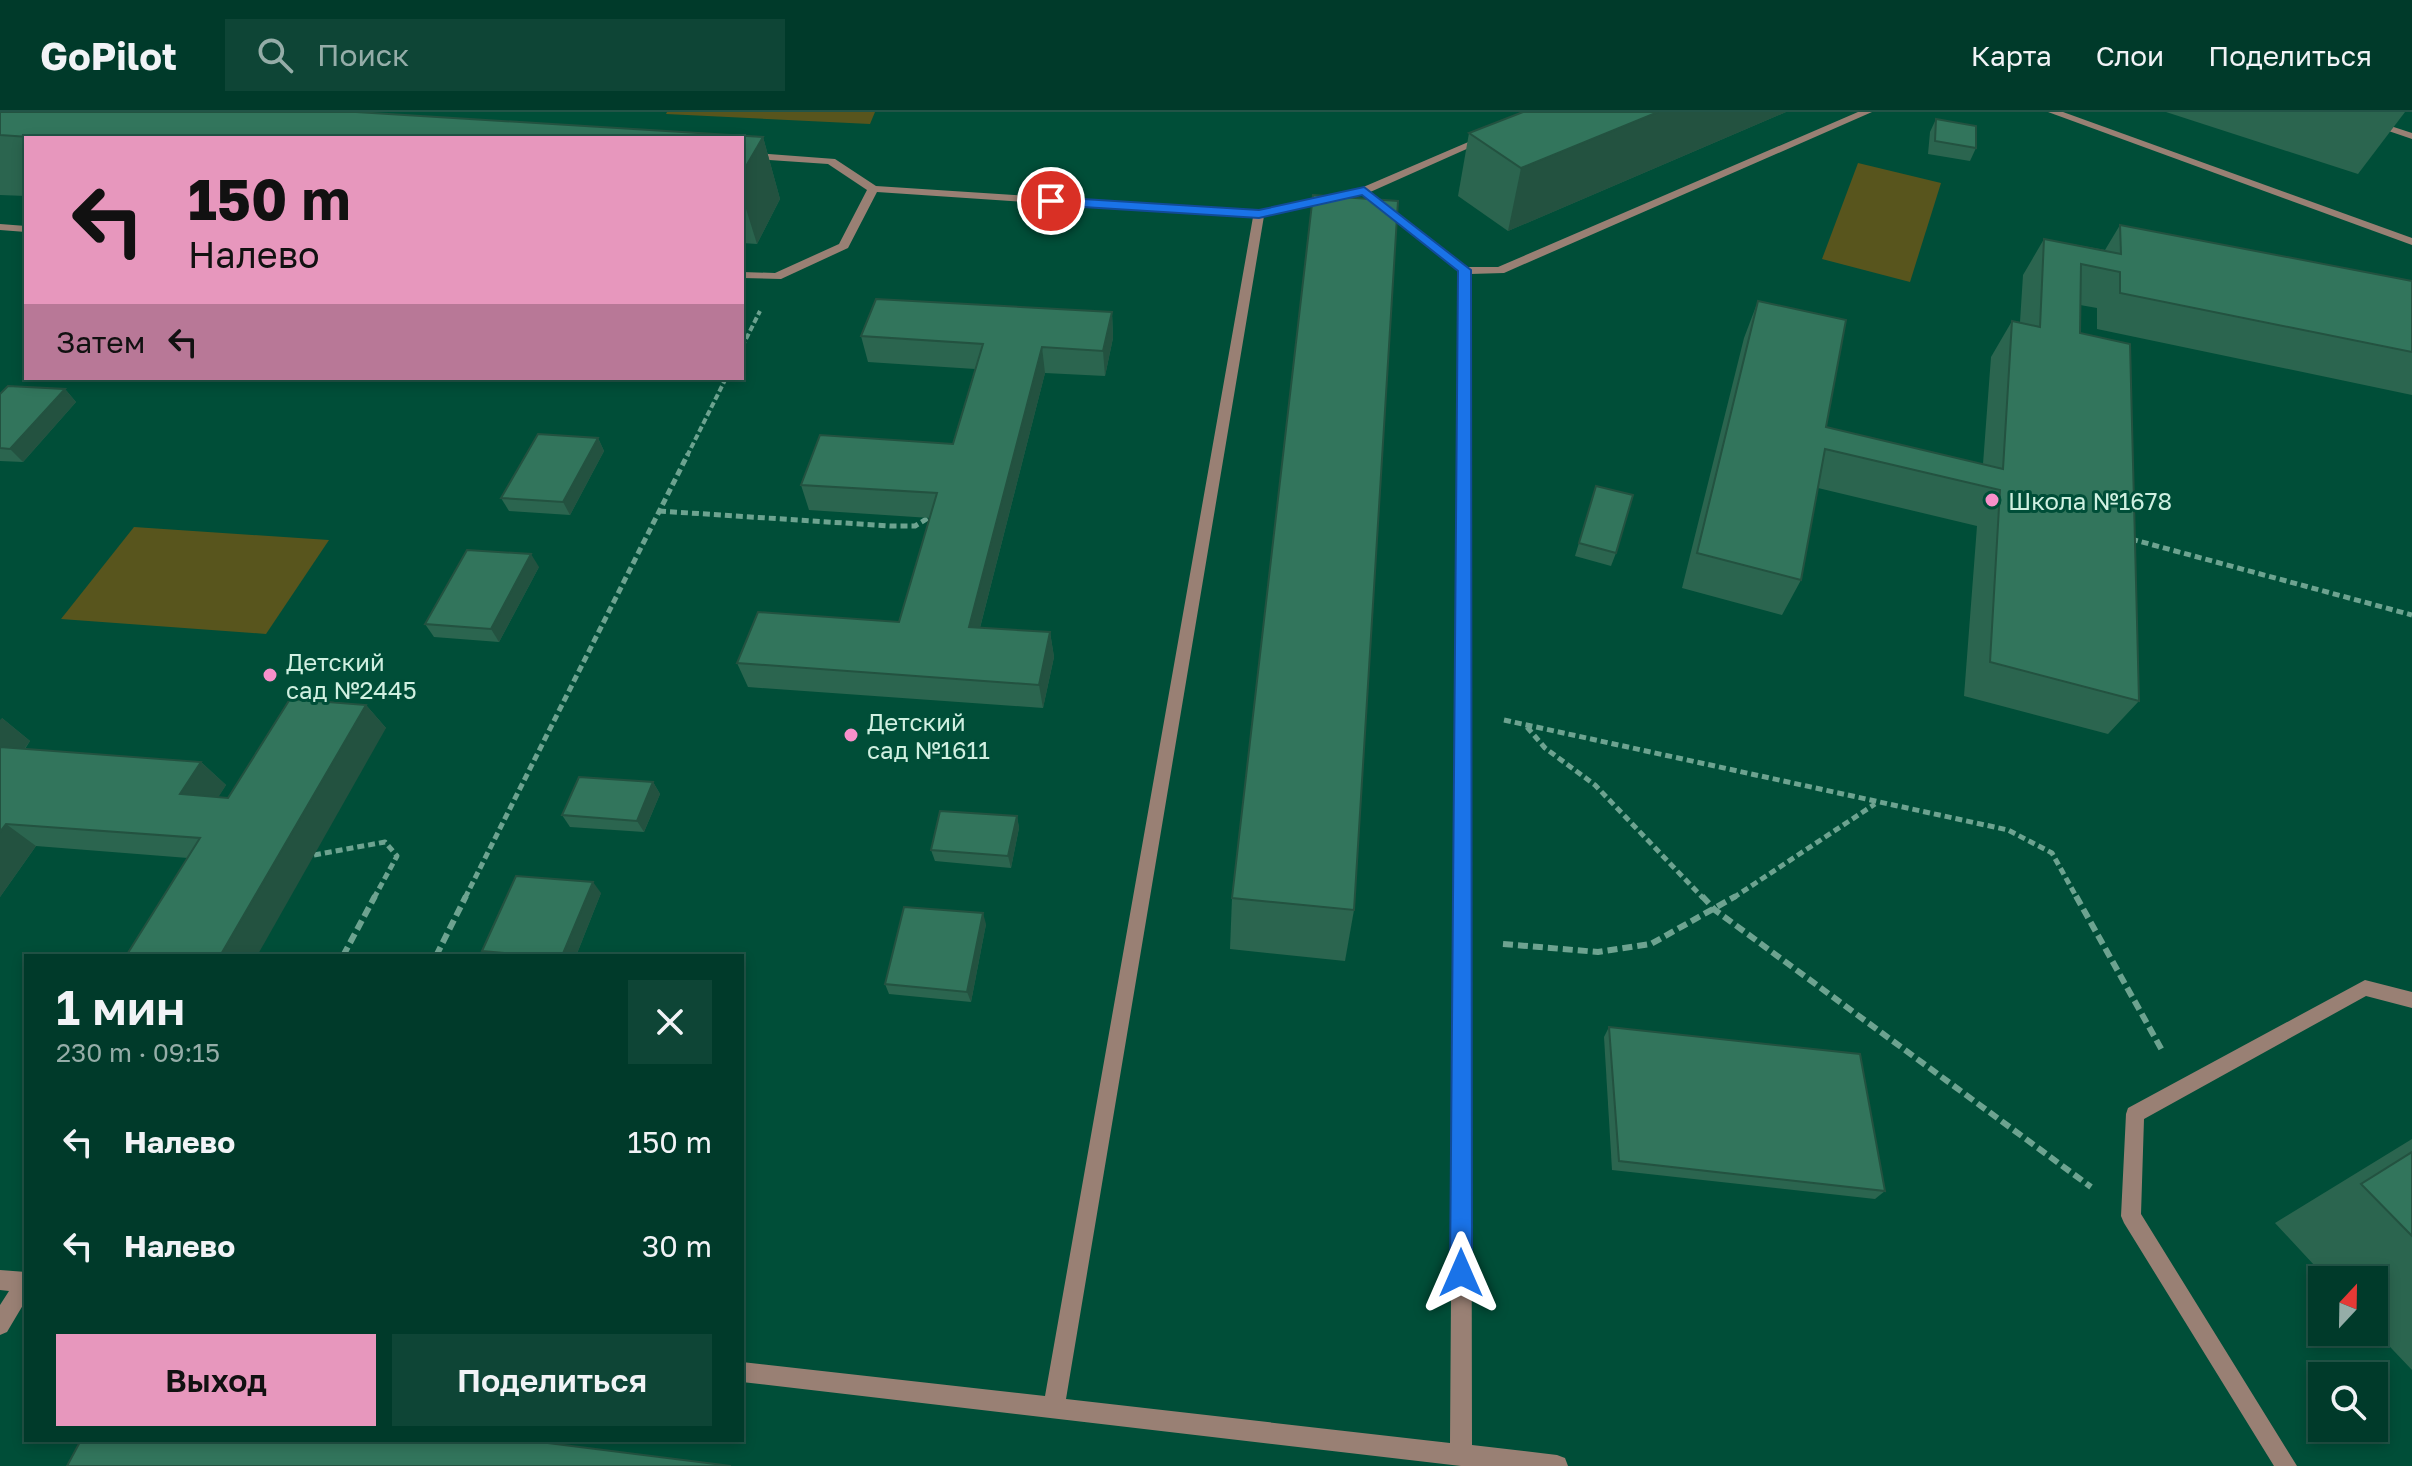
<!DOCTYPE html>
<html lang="ru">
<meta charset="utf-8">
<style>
body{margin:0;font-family:"Golos Text",sans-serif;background:#0e4536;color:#f1f3f6;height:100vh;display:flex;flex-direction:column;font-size:30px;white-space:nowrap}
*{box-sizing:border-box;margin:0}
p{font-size:26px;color:#95ada8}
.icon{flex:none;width:44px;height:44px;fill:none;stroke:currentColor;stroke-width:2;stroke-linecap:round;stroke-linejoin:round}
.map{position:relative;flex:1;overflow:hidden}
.panel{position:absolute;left:24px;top:842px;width:720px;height:488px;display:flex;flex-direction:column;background:#003a2a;border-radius:0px;box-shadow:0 4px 12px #0003,0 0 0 2px #225447}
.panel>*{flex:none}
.banner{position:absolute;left:24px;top:24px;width:720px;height:244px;border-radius:0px;box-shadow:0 4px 12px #0003,0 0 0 2px #225447;background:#e797bd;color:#111;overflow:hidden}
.needle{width:52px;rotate:22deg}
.buttons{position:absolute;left:2308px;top:1154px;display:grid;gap:16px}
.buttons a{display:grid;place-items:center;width:80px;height:80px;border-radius:0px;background:#003a2a;box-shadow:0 4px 12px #0003,0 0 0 2px #225447;font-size:40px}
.pin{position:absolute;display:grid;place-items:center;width:68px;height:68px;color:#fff;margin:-34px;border:4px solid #fff;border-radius:50%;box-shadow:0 2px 8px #0007}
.me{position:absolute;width:88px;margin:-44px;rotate:0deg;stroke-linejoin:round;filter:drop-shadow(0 0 6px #0008)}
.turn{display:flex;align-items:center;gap:28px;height:168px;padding:0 32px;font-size:36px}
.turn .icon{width:104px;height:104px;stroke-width:2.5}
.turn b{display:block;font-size:56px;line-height:68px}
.then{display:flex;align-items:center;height:76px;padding:0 32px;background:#0003;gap:16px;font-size:30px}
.round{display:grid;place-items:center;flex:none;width:84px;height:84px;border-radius:0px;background:#0e4536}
.headline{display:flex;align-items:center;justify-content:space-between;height:136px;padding:0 32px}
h1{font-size:48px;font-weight:600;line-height:60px}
.action{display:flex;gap:16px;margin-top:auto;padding:16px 32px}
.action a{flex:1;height:92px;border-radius:0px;background:#e797bd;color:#111;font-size:32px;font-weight:600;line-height:92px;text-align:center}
.action a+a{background:#0e4536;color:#f1f3f6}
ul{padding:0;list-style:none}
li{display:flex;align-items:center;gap:24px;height:104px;padding:0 32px}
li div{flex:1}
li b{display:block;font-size:30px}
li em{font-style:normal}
header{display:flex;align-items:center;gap:48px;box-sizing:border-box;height:112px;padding:0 40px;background:#003a2a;border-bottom:2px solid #225447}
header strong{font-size:38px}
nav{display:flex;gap:44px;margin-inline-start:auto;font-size:28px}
.search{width:560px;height:72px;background:#0e4536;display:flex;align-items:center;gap:20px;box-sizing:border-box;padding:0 28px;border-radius:0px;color:#95ada8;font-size:30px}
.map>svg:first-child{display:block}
</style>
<header>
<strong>GoPilot</strong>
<div class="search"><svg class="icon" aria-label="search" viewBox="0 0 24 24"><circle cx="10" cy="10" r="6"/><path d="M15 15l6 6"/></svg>Поиск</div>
<nav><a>Карта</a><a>Слои</a><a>Поделиться</a></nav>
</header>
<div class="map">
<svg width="2412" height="1354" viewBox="0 0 2412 1354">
<rect width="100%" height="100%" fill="#004e38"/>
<!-- green -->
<g fill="#58551d">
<polygon points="667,0 875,0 870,12 666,2"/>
<polygon points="1858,51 1941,71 1910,170 1822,147"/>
<polygon points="134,415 329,428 266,522 61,507"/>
</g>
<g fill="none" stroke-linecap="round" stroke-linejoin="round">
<!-- path-far2 -->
<g stroke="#6da390" stroke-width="4" stroke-dasharray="6 3" stroke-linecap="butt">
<polyline points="742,235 760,199"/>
<polyline points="687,344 726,266"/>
</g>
<!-- path-far1 -->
<g stroke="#6da390" stroke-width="5" stroke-dasharray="7 4" stroke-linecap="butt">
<polyline points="659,399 890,414 915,414 928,406"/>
<polyline points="2131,427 2412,503"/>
<polyline points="1504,608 2008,718 2052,741 2077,786"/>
<polyline points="1527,615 1545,636 1595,673 1703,786"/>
<polyline points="314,743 385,730 397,744 374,786"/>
<polyline points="465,786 688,342"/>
<polyline points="1733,786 1875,692"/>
</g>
<!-- path -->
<g stroke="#6da390" stroke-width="6" stroke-dasharray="10 5" stroke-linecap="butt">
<polyline points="1702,784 1715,798 2091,1075"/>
<polyline points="2076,784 2163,940"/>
<polyline points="1503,832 1598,840 1651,832 1736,784"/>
<polyline points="343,844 375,784"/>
<polyline points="436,844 466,784"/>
</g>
<!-- lane -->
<g fill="#998074" fill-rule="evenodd">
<polygon points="1858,0 1872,0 1504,161 1470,162 1472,1333 1557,1343 1565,1346 1568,1354 1461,1354 742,1270 742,1250 1045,1284 1253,105 877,80 848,136 781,167 742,166 742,160 775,161 839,132 867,78 828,52 742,46 742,40 835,47 876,74 1259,99 1361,76 1480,25 1489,27 1368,81 1264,104 1066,1287 1450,1331 1458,159 1375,92 1384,90 1467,155 1498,155"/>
<polygon points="2048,0 2063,0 2412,126 2412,133"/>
<polygon points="2333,0 2348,0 2412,21 2412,27"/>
<polygon points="0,112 26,114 26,120 0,118"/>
<polygon points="2365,868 2412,880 2412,896 2366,884 2144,1007 2141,1102 2297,1354 2274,1354 2124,1111 2121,1104 2126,1002 2128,996"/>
<polygon points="0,1158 26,1160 26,1188 7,1220 0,1223 0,1193 9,1179 0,1178"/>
</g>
</g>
<!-- wall -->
<g fill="#2b654f">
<polygon points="0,0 763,25 780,87 757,132 742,131 742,26 26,26 26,84 0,83"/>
<polygon points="1786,0 1508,119 1458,84 1469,21"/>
<polygon points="2166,0 2405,0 2358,62"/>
<polygon points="1936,7 1976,36 1970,49 1928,42 1930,20"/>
<polygon points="2120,113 2412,169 2412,283 2097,217 2097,196 2080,193 2080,221 2139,589 2108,622 1964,584 1977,414 1818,376 1801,468 1782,503 1682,476 1744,226 1758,189 1826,315 1983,352 1991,245 2012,209 2020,210 2023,163 2044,127 2105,138"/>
<polygon points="1112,200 1113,226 1105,264 1045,261 980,516 1050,520 1054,545 1043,596 748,575 737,551 899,510 930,406 809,398 801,373 953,332 975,257 868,250 861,224"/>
<polygon points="65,277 76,290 23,350 0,349 0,282"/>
<polygon points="598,326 604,339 570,403 509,399 501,386"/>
<polygon points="1596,374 1616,441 1611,454 1575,444"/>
<polygon points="539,455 499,530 434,525 425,512"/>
<polygon points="366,593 386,616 188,746 36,734 0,785 2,606 30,629 25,637 201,650 226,673 218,685 228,686"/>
<polygon points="653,670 660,682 644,720 570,715 562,703"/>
<polygon points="1017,704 1019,716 1011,756 935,749 931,738"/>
<polygon points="601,781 576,844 487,844 482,839"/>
<polygon points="1232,786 1354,798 1345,849 1230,837"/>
<polygon points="986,812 971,890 889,882 885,872"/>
<polygon points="1609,915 1885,1079 1875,1087 1612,1058 1604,925"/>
<polygon points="2412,1027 2412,1258 2374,1218 2374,1168 2328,1168 2275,1111"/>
</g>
<!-- shaded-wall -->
<g fill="#235240">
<polygon points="1658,0 1786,0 1508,119 1521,56"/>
<polygon points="763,25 780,87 757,132 742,84 742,61"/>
<polygon points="1112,200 1113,226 1105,264 1103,239"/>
<polygon points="1042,235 1045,261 974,539 969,515"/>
<polygon points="65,277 76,290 23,350 10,337"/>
<polygon points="598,326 604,339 570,403 563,390"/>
<polygon points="531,442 539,455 499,530 491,517"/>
<polygon points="1050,520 1054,545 1043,596 1039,573"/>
<polygon points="366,593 386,616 257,844 220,844"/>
<polygon points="2,606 30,629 10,656 0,649 0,608"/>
<polygon points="201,650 226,673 206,705 180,682"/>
<polygon points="653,670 660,682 644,720 637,709"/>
<polygon points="1017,704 1019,716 1011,756 1008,744"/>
<polygon points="6,712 36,734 0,785 0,720"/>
<polygon points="593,770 601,781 576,844 562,844"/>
<polygon points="983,801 986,812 971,890 967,880"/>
</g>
<!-- building -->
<g fill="#32755c" stroke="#235240" stroke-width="2">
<polygon points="0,0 356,0 763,25 742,61 742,26 43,26 0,23"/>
<polygon points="1523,0 1658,0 1521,56 1469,21"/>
<polygon points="1936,7 1976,14 1976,36 1935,29"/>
<polygon points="1313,83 1398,89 1354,798 1232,786"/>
<polygon points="2120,113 2412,169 2412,240 2120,181 2120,160 2081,152 2080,221 2130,232 2139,589 1990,550 2000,378 1825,337 1801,468 1697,441 1758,189 1846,208 1826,315 2003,357 2012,209 2040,215 2044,127 2121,142"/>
<polygon points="876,187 1112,200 1103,239 1042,235 969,515 1050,520 1039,573 737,551 758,500 899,510 937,381 801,373 820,323 953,332 983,232 861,224"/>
<polygon points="8,274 65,277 10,337 0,336 0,282"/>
<polygon points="538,322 598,326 563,390 501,386"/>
<polygon points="1596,374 1633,383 1616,441 1579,431"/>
<polygon points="467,438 531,442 491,517 425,512"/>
<polygon points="290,587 366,593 220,844 126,844 200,726 6,712 0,720 0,635 201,650 180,682 228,686"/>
<polygon points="579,665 653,670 637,709 562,703"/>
<polygon points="940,699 1017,704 1008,744 931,738"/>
<polygon points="516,764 593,770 562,844 540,844 482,839"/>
<polygon points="904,795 983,801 967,880 885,872"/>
<polygon points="1609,915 1860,942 1885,1079 1619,1049"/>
<polygon points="2412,1040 2412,1124 2361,1072"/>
<polygon points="81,1328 524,1328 731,1354 67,1354"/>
</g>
<!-- route -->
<polygon fill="#1a73e8" stroke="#114b97" stroke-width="2" points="1364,75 1471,158 1472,1161 1469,1169 1461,1173 1453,1169 1450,1161 1458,159 1362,83 1259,106 1051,93 1045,89 1051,85 1259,98"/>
<!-- markers -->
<g fill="#f890ca" stroke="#004e38" stroke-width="3">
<circle cx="1992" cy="388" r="8"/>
<circle cx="270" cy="563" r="8"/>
<circle cx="851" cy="623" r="8"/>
</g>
<g text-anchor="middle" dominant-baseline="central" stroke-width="6" stroke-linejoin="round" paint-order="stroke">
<!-- poi labels -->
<g font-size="24" fill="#d0f0e1" stroke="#004e38" text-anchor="start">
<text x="2008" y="388">Школа №1678</text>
<text x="286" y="549">Детский<tspan x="286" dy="28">сад №2445</tspan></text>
<text x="867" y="609">Детский<tspan x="867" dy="28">сад №1611</tspan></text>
</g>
</g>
</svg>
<div class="buttons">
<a><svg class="needle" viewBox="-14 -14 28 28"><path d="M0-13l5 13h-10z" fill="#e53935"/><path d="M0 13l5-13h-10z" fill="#95ada8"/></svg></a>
<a><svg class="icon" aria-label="search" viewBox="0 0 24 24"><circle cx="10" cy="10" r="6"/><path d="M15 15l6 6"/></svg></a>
</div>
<div class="pin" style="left:1051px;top:89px;background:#d93025"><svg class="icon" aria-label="arrive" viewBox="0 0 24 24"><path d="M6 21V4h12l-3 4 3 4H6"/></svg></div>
<svg class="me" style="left:1461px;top:1161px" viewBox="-20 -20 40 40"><path d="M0-17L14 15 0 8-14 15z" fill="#1a73e8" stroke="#fff" stroke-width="4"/></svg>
<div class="banner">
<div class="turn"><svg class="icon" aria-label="left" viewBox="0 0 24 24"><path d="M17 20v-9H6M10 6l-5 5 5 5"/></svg><div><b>150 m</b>Налево</div></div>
<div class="then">Затем<svg class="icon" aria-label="left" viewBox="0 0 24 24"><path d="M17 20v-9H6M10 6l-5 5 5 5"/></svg></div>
</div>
<section class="panel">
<div class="headline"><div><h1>1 мин</h1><p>230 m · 09:15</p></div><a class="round"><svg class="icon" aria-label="close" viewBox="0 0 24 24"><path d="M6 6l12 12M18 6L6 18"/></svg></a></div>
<ul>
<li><svg class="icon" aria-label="left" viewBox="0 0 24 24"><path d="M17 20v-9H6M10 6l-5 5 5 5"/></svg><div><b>Налево</b></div><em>150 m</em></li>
<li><svg class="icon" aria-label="left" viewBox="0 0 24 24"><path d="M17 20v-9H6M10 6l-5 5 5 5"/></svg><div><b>Налево</b></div><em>30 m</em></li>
</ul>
<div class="action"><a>Выход</a><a>Поделиться</a></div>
</section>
</div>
